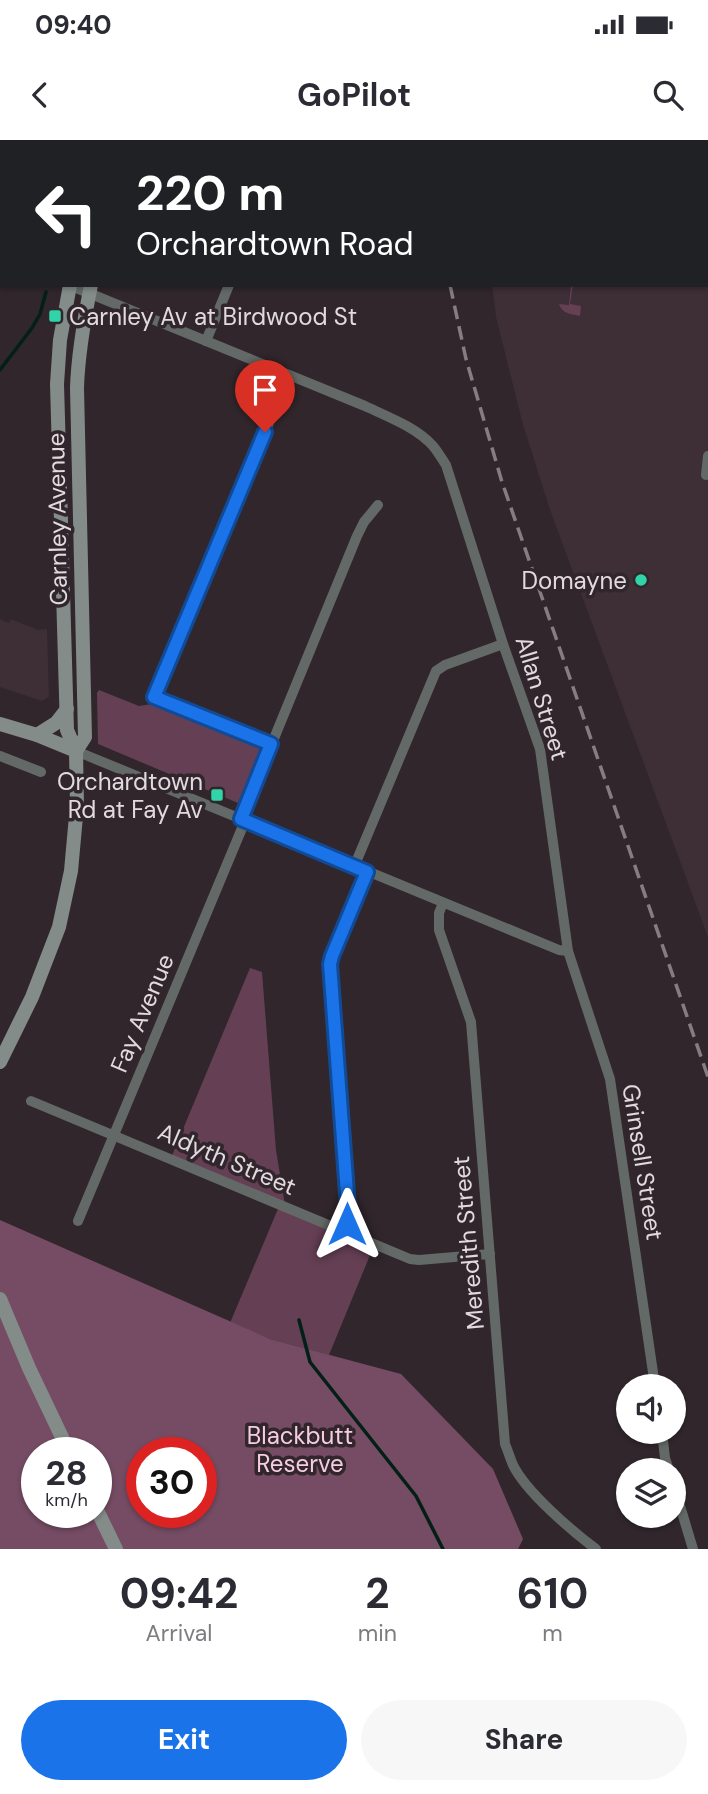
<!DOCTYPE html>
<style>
body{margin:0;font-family:"DM Sans",sans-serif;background:#f7f7f7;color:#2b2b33;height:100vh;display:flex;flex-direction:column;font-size:26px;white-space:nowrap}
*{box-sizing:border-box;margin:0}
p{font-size:23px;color:#7c7c81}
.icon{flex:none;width:38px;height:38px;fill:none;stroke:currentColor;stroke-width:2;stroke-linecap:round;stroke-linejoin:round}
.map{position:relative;height:1409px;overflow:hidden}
.panel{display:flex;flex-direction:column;background:#fff;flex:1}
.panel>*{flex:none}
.banner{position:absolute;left:0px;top:0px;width:709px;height:147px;box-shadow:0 2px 5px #0004;background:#202124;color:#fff;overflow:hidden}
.controls{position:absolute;left:616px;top:1234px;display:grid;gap:14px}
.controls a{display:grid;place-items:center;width:70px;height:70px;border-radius:50%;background:#fff;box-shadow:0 2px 5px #0004;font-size:35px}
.speed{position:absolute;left:21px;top:1297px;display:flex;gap:14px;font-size:35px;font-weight:700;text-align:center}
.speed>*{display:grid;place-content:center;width:91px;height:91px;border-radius:50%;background:#fff;box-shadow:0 2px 5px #0004;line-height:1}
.speed small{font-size:18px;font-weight:400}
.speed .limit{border:10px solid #d22;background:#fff;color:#111}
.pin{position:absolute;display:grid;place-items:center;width:60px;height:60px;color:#fff;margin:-72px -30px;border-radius:50% 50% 50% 0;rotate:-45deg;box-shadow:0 0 7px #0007}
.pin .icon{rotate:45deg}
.me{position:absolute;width:77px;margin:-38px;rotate:0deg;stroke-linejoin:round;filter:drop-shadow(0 0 5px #0008)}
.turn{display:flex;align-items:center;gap:24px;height:147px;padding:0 21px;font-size:32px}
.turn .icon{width:91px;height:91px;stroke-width:2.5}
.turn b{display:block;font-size:49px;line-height:60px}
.eta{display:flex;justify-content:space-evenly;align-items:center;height:119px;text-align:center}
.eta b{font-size:42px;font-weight:700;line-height:49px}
.cta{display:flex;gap:14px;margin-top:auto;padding:14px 21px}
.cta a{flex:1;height:80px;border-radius:42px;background:#1a73e8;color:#fff;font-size:28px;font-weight:700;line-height:80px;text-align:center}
.cta a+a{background:#f7f7f7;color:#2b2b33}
.status{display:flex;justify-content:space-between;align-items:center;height:49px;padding:0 35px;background:#fff;direction:ltr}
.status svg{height:19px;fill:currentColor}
header{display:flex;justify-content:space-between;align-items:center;height:91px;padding:0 21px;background:#fff;font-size:32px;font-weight:700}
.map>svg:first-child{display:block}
</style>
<div class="status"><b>09:40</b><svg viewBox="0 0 49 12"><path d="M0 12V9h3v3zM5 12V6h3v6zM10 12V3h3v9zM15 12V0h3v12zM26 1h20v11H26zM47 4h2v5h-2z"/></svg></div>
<header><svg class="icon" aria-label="back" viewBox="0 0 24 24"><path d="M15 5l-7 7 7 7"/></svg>GoPilot<svg class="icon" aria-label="search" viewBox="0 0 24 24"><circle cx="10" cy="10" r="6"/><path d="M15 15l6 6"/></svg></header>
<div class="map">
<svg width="708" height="1409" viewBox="0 0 708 1409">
<rect width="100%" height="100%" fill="#30262b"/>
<!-- built -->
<g fill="#3e2e36">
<polygon points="707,43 708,43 708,797 549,367 522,281 496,177 492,145 707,145"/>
<polygon points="0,479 9,483 11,479 38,490 47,489 49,557 42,561 0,547"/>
</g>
<!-- green -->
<g fill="#653f54">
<path d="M571,145H573L570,164L581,166L580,176C571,174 562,174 559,164L569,165Z"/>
<polygon points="99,550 139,566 152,564 261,609 238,663 98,604 97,553"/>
<polygon points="250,828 262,832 276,1010 285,1065 375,1103 329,1215 270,1199 230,1183 280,1064 171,1018"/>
</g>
<!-- forest -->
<path fill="#754c63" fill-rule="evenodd" d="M0,1080L270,1199L401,1234L493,1329L523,1399L518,1409H0ZM37,1312H96V1372H37ZM142,1312H201V1372H142Z"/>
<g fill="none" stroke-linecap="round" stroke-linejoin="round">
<!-- stream -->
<g stroke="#032017" stroke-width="3.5">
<polyline points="46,0 47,2"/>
<polyline points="0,230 32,188 40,174 46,152"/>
<polyline points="299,1180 310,1222 416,1356 443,1409"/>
</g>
<!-- street -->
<g stroke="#636966" stroke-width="10">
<polyline points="707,0 708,42"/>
<polyline points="268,2 268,0"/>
<polyline points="0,117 2,118"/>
<path d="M69,145L365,266C388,277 416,287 433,306C438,312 442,319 446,325L503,504L540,609L568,811L610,939L655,1246"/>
<polyline points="206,201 229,145"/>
<polyline points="706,335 708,316"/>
<polyline points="271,604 154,557 289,235"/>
<polyline points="76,611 559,810 568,811"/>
<polyline points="0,616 41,632"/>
<polyline points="241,679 357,396 364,382 378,365"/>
<polyline points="354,727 436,531 445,525 503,504"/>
<path d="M443,763L439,773V790L471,882L505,1304C508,1311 510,1318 513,1325C526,1352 572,1391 596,1409"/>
<polyline points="31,961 410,1119 419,1120 490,1114"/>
<polyline points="78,1081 245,681"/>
<polyline points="344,1090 348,1075 348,1067 330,824 332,816 367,732"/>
<polyline points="662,1292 665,1318 669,1330"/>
<polyline points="674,1346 693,1409"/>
</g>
<!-- secondary -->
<g stroke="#838c89" stroke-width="14">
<polyline points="102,2 102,0"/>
<polyline points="120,2 121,0"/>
<polyline points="0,584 37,595 76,611"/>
<polyline points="37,595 56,583 67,569"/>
<path d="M76,611L85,597L77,248C78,213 84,180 91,145"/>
<polyline points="0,922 32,857 59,787 71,731 77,665 76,611 67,590 57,244 60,200 70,145"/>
<polyline points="0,1159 29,1228 69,1312"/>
<polyline points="96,1368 116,1409"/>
</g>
<!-- primary -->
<g stroke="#9ca8a3" stroke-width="16">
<polyline points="576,0 584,2"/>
<polyline points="707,16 708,16"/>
</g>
<!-- rail -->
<g stroke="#857d81" stroke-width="3.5" stroke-dasharray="14 7" stroke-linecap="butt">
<polyline points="438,0 438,2"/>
<polyline points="450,145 466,219 502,342 708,937"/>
</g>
</g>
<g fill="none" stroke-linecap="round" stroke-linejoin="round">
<!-- route casing -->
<g stroke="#114b97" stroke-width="18">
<polyline id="route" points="265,292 154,557 271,604 241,679 367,732 332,816 330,824 348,1067 347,1084"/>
</g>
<!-- route -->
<use href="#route" stroke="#1a73e8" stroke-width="12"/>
</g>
<!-- markers -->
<g fill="#31d4a9" stroke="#30262b" stroke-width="2.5">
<rect x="48" y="169" width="14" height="14" rx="3.5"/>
<circle cx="641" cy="440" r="7"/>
<rect x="210" y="648" width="14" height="14" rx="3.5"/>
</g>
<g text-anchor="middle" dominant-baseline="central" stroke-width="7" stroke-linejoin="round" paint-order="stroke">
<!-- poi labels -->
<g font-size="24" fill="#e1dade" stroke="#30262b" text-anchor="end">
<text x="69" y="176" text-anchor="start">Carnley Av at Birdwood St</text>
<text x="627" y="440">Domayne</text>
<text x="203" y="641">Orchardtown<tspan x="203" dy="28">Rd at Fay Av</tspan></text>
</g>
<!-- street labels -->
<g font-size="24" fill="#e1dade" stroke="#30262b">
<text transform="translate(57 379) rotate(-91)">Carnley Avenue</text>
<text transform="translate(542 558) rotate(73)">Allan Street</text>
<text transform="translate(142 873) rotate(-67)">Fay Avenue</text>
<text transform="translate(227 1019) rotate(23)">Aldyth Street</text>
<text transform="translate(643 1022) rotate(81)">Grinsell Street</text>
<text transform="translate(468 1103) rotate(-95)">Meredith Street</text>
</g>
<!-- park labels -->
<g font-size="24" fill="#f7cce2" stroke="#30262b">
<text x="300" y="1295">Blackbutt<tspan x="300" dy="28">Reserve</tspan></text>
</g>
</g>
</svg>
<div class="controls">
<a><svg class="icon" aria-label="sound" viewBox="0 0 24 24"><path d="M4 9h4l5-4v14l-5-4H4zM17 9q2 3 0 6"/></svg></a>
<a><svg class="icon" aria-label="layers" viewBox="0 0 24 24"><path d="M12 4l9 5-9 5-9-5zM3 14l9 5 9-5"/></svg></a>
</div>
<div class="speed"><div>28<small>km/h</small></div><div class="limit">30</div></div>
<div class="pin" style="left:265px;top:292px;background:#d93025"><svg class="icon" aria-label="arrive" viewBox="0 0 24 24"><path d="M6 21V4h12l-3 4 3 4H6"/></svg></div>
<svg class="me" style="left:347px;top:1084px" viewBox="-20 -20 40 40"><path d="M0-17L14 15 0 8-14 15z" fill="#1a73e8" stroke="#fff" stroke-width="4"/></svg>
<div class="banner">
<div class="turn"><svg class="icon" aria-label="left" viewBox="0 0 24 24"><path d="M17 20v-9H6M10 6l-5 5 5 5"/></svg><div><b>220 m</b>Orchardtown Road</div></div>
</div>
</div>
<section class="panel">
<div class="eta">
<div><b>09:42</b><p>Arrival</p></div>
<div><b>2</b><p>min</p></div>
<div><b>610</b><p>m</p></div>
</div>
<div class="cta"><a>Exit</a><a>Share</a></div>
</section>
